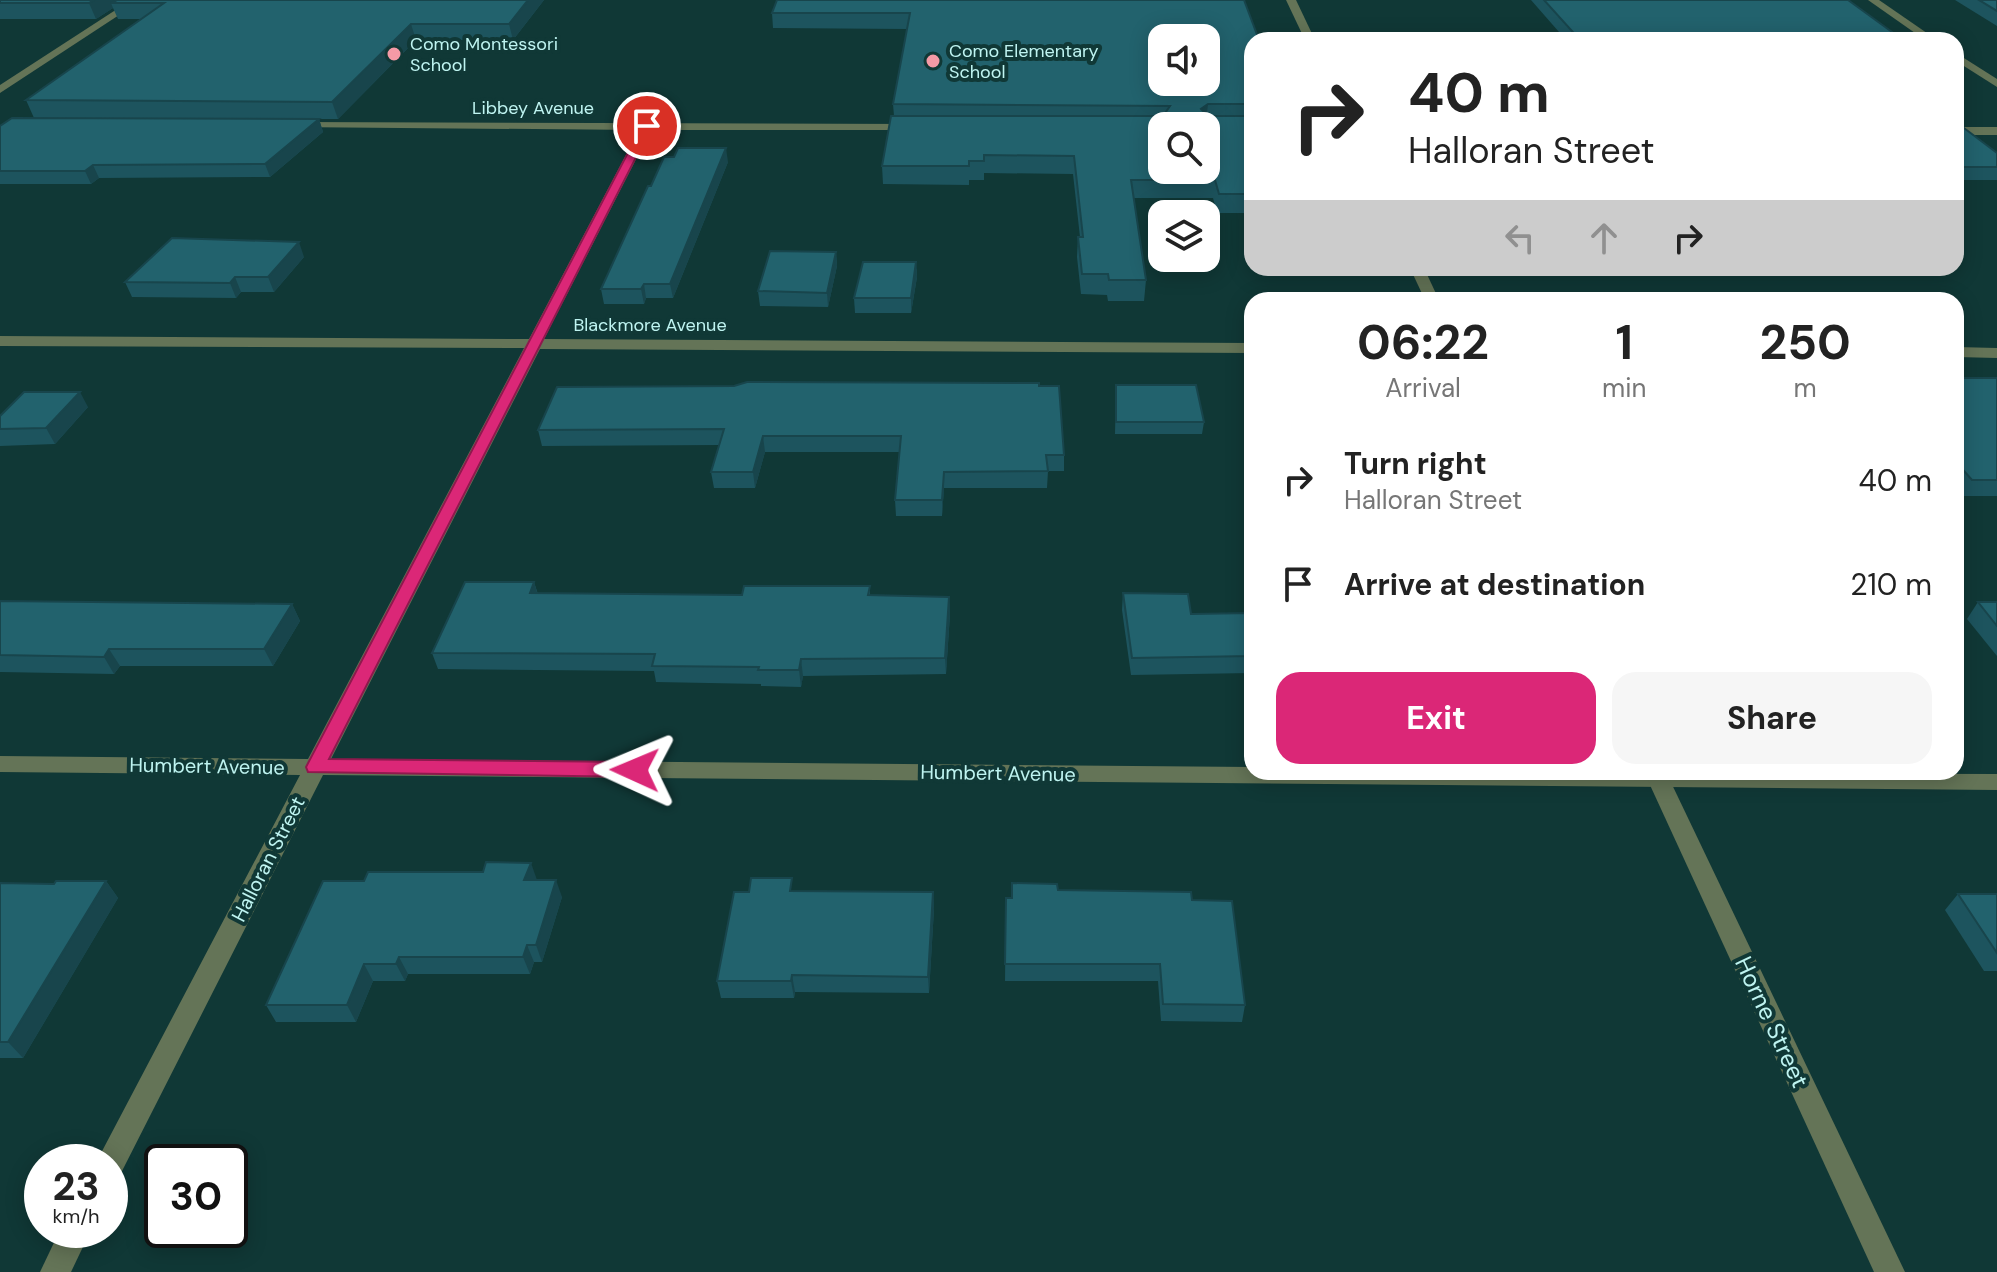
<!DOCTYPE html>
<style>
body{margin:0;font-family:"DM Sans",sans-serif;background:#f6f6f6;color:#222;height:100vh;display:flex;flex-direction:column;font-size:30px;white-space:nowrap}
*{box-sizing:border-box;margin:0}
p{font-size:26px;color:#767676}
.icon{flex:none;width:44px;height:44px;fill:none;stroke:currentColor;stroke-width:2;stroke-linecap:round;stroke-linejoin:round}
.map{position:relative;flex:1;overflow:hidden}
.panel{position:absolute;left:1244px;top:292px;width:720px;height:488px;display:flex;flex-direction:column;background:#fff;border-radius:24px;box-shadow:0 4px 20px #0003}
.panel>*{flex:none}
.top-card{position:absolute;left:1244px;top:32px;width:720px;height:244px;border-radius:24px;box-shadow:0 4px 20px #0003;background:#fff;color:#222;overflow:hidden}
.controls{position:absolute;left:1148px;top:24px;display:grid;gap:16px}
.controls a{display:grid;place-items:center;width:72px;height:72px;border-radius:16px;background:#fff;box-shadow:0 4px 20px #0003;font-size:40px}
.speed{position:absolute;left:24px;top:1144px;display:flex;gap:16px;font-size:40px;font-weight:700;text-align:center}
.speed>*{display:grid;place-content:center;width:104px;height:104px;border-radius:50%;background:#fff;box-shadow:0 4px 20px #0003;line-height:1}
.speed small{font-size:20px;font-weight:400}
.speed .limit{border:4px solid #111;border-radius:12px;background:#fff;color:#111}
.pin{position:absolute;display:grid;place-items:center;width:68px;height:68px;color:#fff;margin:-34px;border:4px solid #fff;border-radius:50%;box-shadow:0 2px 8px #0007}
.me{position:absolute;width:88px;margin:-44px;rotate:271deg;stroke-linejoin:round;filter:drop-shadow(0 0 6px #0008)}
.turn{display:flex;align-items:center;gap:28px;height:168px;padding:0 32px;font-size:36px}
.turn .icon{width:104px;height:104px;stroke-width:2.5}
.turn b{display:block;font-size:56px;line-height:68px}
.lanes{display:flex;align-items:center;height:76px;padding:0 32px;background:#0003;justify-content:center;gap:40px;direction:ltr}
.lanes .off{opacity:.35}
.eta{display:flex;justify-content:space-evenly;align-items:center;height:136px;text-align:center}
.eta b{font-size:48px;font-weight:700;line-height:56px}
.action{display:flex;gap:16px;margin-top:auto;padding:16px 32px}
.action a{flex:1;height:92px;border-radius:24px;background:#db2777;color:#fff;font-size:32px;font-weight:700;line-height:92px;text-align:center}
.action a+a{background:#f6f6f6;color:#222}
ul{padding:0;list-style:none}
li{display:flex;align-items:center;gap:24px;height:104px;padding:0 32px}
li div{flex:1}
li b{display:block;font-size:30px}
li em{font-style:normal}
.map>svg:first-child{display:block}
</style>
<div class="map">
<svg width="1997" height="1272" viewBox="0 0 1997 1272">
<rect width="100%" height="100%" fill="#103836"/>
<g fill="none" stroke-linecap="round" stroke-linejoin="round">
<!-- minor -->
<g fill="#647457" fill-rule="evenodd">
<polygon points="131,0 142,0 0,93 0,85"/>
<polygon points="1868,0 1879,0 1937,40 1925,40"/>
<polygon points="1956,53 1997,79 1997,87 1956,61"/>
<polygon points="294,122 914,124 920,127 914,130 651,130 544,339 1252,343 1252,353 540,349 331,759 1252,767 1252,772 1997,774 1997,790 323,775 120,1175 110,1179 110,1162 97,1162 100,1155 300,775 0,772 0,756 308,759 524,348 0,346 0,336 529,339 639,130 290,127 288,125"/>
<rect x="1956" y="127" width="41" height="8"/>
<polygon points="1956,347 1997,348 1997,358 1956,357"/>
<polygon points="60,1230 91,1230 71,1272 40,1272"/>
</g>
<!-- tertiary -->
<g fill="#647457" fill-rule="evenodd">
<polygon points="1286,0 1296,0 1315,40 1305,40"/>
<polygon points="1410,268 1424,268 1439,300 1425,300"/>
<polygon points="1644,772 1666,772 1905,1272 1874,1272"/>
</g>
</g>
<!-- wall -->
<g fill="#1d545e">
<polygon points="0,0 544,0 513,40 416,40 338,119 319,119 323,132 270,177 99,178 91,184 0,184 0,126 34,118 26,100 141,19 118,19 113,8 96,19 0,19"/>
<polygon points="777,0 1252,40 1252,213 1217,213 1213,198 1133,198 1146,280 1144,301 1108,301 1107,295 1081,294 1077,257 1078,237 1080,237 1073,174 984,173 984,180 969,180 969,185 883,184 882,166 894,116 893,104 907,29 773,28 772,13"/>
<polygon points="1531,0 1848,0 1903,40 1566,40"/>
<polygon points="1955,0 1997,0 1997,26"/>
<polygon points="1956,122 1997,153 1997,180 1956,180"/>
<polygon points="728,162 673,298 646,298 644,304 604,304 601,289 651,186"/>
<polygon points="836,252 837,266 828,307 760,306 758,291"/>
<polygon points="304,257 274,292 241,292 236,298 132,297 125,282"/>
<polygon points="916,262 917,277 911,313 855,313 854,298"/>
<polygon points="1956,378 1997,378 1997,496 1962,496 1956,489"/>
<polygon points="1116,385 1204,422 1202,434 1115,434"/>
<polygon points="1039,386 1064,455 1064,471 1048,471 1047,488 944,488 942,516 896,516 895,500 900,452 765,452 755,488 714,488 711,472 719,445 542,446 538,430"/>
<polygon points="88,407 55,444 0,446 0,416"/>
<polygon points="534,582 538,594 742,595 870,586 870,595 949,597 950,614 946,674 803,676 801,687 761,686 761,684 656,682 654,671 438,669 432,653"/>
<polygon points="1123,593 1191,614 1252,613 1252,673 1131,675 1122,610"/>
<polygon points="0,601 292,604 300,621 273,666 120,666 114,674 0,672"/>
<polygon points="1978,602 1997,602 1997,656 1967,619"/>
<polygon points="537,880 562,897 542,962 534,962 530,974 408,974 405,981 373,981 356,1022 276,1022 266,1005 364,881"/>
<polygon points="106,881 118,898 23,1058 0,1058 0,883 54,884"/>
<polygon points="1058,890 1192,900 1245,1005 1242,1022 1161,1021 1158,981 1005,981 1006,898"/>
<polygon points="794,891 933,892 934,909 929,993 795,992 794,998 721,998 717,981"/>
<polygon points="1958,894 1997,894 1997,971 1984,971 1945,910"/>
</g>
<!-- shaded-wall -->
<g fill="#18454c">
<polygon points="94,0 125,0 111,3 113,8 96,19 89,3"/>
<polygon points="528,0 544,0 513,40 509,24"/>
<polygon points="411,24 416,40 338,119 332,102"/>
<polygon points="1208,104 1206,122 1201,109"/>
<polygon points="319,119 323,132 270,177 265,164"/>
<polygon points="726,148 728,162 673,298 670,284"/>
<polygon points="93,165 99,178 91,184 85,171"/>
<polygon points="299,242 304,257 274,292 268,277"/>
<polygon points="836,252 837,266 828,307 827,293"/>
<polygon points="916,262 917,277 911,313 911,298"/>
<polygon points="235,277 241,292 236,298 230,283"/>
<polygon points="644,284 646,298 644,304 641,289"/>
<polygon points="80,392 88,407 55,444 46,428"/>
<polygon points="763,436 765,452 755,488 753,472"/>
<polygon points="944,472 944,488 942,516 942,500"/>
<polygon points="534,582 539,599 530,593"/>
<polygon points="949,597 950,614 946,674 945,658"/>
<polygon points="292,604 300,621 273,666 264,649"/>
<polygon points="109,649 120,666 114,674 104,657"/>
<polygon points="801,659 803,676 801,687 799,670"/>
<polygon points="531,863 537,880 524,880"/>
<polygon points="556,880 562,897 542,962 536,945"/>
<polygon points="106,881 118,898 23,1058 8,1042"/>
<polygon points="933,892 934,909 929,993 928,977"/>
<polygon points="527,945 534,962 530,974 523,957"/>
<polygon points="399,957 408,974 405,981 396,964"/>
<polygon points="364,964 373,981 356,1022 347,1005"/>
<polygon points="792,975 795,992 794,998 791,981"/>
</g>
<!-- building -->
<g fill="#22626d" stroke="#18454c" stroke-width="2" fill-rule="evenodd">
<polygon points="0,0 94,0 89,3 0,3"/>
<polygon points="117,0 528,0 509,24 411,24 332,102 26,100 164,3 111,3"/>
<path d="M777,0H1244L1259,40H1252V104H1208L1201,109L1208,116H1252V194H1219L1215,180H1131L1146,280H1109L1108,274H1082L1078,237H1083L1074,156L984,155V161H969V166H882L891,116H1163L1170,106L893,104L910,13H772ZM1162,38H1206V82H1162ZM1162,126H1206V170H1162Z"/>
<polygon points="1544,0 1848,0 1903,40 1580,40"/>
<polygon points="1979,0 1997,0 1997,11"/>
<polygon points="12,118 319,119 265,164 93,165 85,171 0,171 0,126"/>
<polygon points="1956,122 1997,153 1997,167 1956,167"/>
<polygon points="678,148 726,148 670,284 644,284 641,289 601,289 648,186 651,186 664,157 674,157"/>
<polygon points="172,238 299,242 268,277 235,277 230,283 125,282"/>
<polygon points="770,251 836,252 827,293 758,291"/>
<polygon points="863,262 916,262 911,298 854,298"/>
<polygon points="1956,378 1997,378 1997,480 1972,480 1956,462"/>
<polygon points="747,382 1039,383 1039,386 1059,386 1064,455 1046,455 1048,471 944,472 942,500 895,500 901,436 763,436 753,472 711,472 724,429 538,430 557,387 734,386"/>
<polygon points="1116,385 1196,385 1204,422 1116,422"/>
<polygon points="24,392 80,392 46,428 0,429 0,416"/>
<polygon points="465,582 534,582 530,593 742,595 744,586 870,586 868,595 949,597 945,658 801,659 799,670 758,670 759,667 652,666 655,654 432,653"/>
<polygon points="1123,593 1188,594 1191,614 1252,613 1252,656 1132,658"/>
<polygon points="0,601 292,604 264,649 109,649 104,657 0,655"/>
<polygon points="1978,602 1997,602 1997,626"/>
<polygon points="486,862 531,863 524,880 556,880 536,945 527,945 523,957 399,957 396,964 364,964 347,1005 266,1005 323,881 364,881 368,872 483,872"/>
<polygon points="751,878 792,878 790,891 933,892 928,977 792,975 791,981 717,981 734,892 749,892"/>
<polygon points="56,881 106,881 8,1042 0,1042 0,883 54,884"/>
<polygon points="1012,883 1057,884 1058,890 1191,892 1192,900 1232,901 1245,1005 1163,1004 1160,964 1005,964 1006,898 1012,898"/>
<polygon points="1958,894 1997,894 1997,953"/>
</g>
<!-- route -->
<polygon fill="#db2777" stroke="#8e194d" stroke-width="2" points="647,123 652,126 329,759 635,762 642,764 645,770 642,775 635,777 308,772 306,767 642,126"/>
<!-- markers -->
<g fill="#f49aa6" stroke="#103836" stroke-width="3">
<circle cx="394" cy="54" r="8"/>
<circle cx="933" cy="61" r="8"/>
</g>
<g text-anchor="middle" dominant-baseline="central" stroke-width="8" stroke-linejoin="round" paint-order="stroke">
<!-- far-poi labels -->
<g font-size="18" fill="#bff4f1" stroke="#103836" text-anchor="start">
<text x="410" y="44">Como Montessori<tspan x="410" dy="21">School</tspan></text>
<text x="949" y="51">Como Elementary<tspan x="949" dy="21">School</tspan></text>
</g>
<!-- far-street labels -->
<g font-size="18" fill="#bff4f1" stroke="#103836">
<text x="533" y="108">Libbey Avenue</text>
<text x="650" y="325">Blackmore Avenue</text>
</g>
<!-- street labels -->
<g font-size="20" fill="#bff4f1" stroke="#103836">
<text transform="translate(207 766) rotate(1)">Humbert Avenue</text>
<text transform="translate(998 773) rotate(1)">Humbert Avenue</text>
<text transform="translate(268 859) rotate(-63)">Halloran Street</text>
</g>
<!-- near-street labels -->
<g font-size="24" fill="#bff4f1" stroke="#103836">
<text transform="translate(1772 1022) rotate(65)">Horne Street</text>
</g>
</g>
</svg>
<div class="controls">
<a><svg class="icon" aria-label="sound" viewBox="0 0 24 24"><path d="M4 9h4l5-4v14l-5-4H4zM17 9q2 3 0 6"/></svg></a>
<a><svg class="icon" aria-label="search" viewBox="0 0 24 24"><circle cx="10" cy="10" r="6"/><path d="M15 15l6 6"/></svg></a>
<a><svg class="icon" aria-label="layers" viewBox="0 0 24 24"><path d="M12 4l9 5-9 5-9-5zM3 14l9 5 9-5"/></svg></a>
</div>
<div class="speed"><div>23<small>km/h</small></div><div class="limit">30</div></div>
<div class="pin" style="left:647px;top:126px;background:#d93025"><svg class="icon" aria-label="arrive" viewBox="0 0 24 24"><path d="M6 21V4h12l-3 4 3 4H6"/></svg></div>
<svg class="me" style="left:635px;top:770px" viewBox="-20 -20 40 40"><path d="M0-17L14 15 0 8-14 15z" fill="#db2777" stroke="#fff" stroke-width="4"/></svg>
<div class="top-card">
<div class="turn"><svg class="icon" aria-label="right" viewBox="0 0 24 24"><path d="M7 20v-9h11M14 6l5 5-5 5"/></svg><div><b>40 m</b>Halloran Street</div></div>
<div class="lanes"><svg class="icon off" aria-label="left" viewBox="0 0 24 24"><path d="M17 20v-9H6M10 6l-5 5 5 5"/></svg><svg class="icon off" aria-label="ahead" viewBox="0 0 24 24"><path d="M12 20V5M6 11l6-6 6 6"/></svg><svg class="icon" aria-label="right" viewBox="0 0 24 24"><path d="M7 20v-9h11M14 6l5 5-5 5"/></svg></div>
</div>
<section class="panel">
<div class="eta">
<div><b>06:22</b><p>Arrival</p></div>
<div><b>1</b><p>min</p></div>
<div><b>250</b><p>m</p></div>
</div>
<ul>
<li><svg class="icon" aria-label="right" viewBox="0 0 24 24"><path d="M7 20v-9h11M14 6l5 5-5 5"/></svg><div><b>Turn right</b><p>Halloran Street</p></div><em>40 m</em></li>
<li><svg class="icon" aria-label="arrive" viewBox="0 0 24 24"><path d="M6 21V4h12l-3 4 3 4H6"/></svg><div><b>Arrive at destination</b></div><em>210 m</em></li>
</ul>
<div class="action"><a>Exit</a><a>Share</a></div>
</section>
</div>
